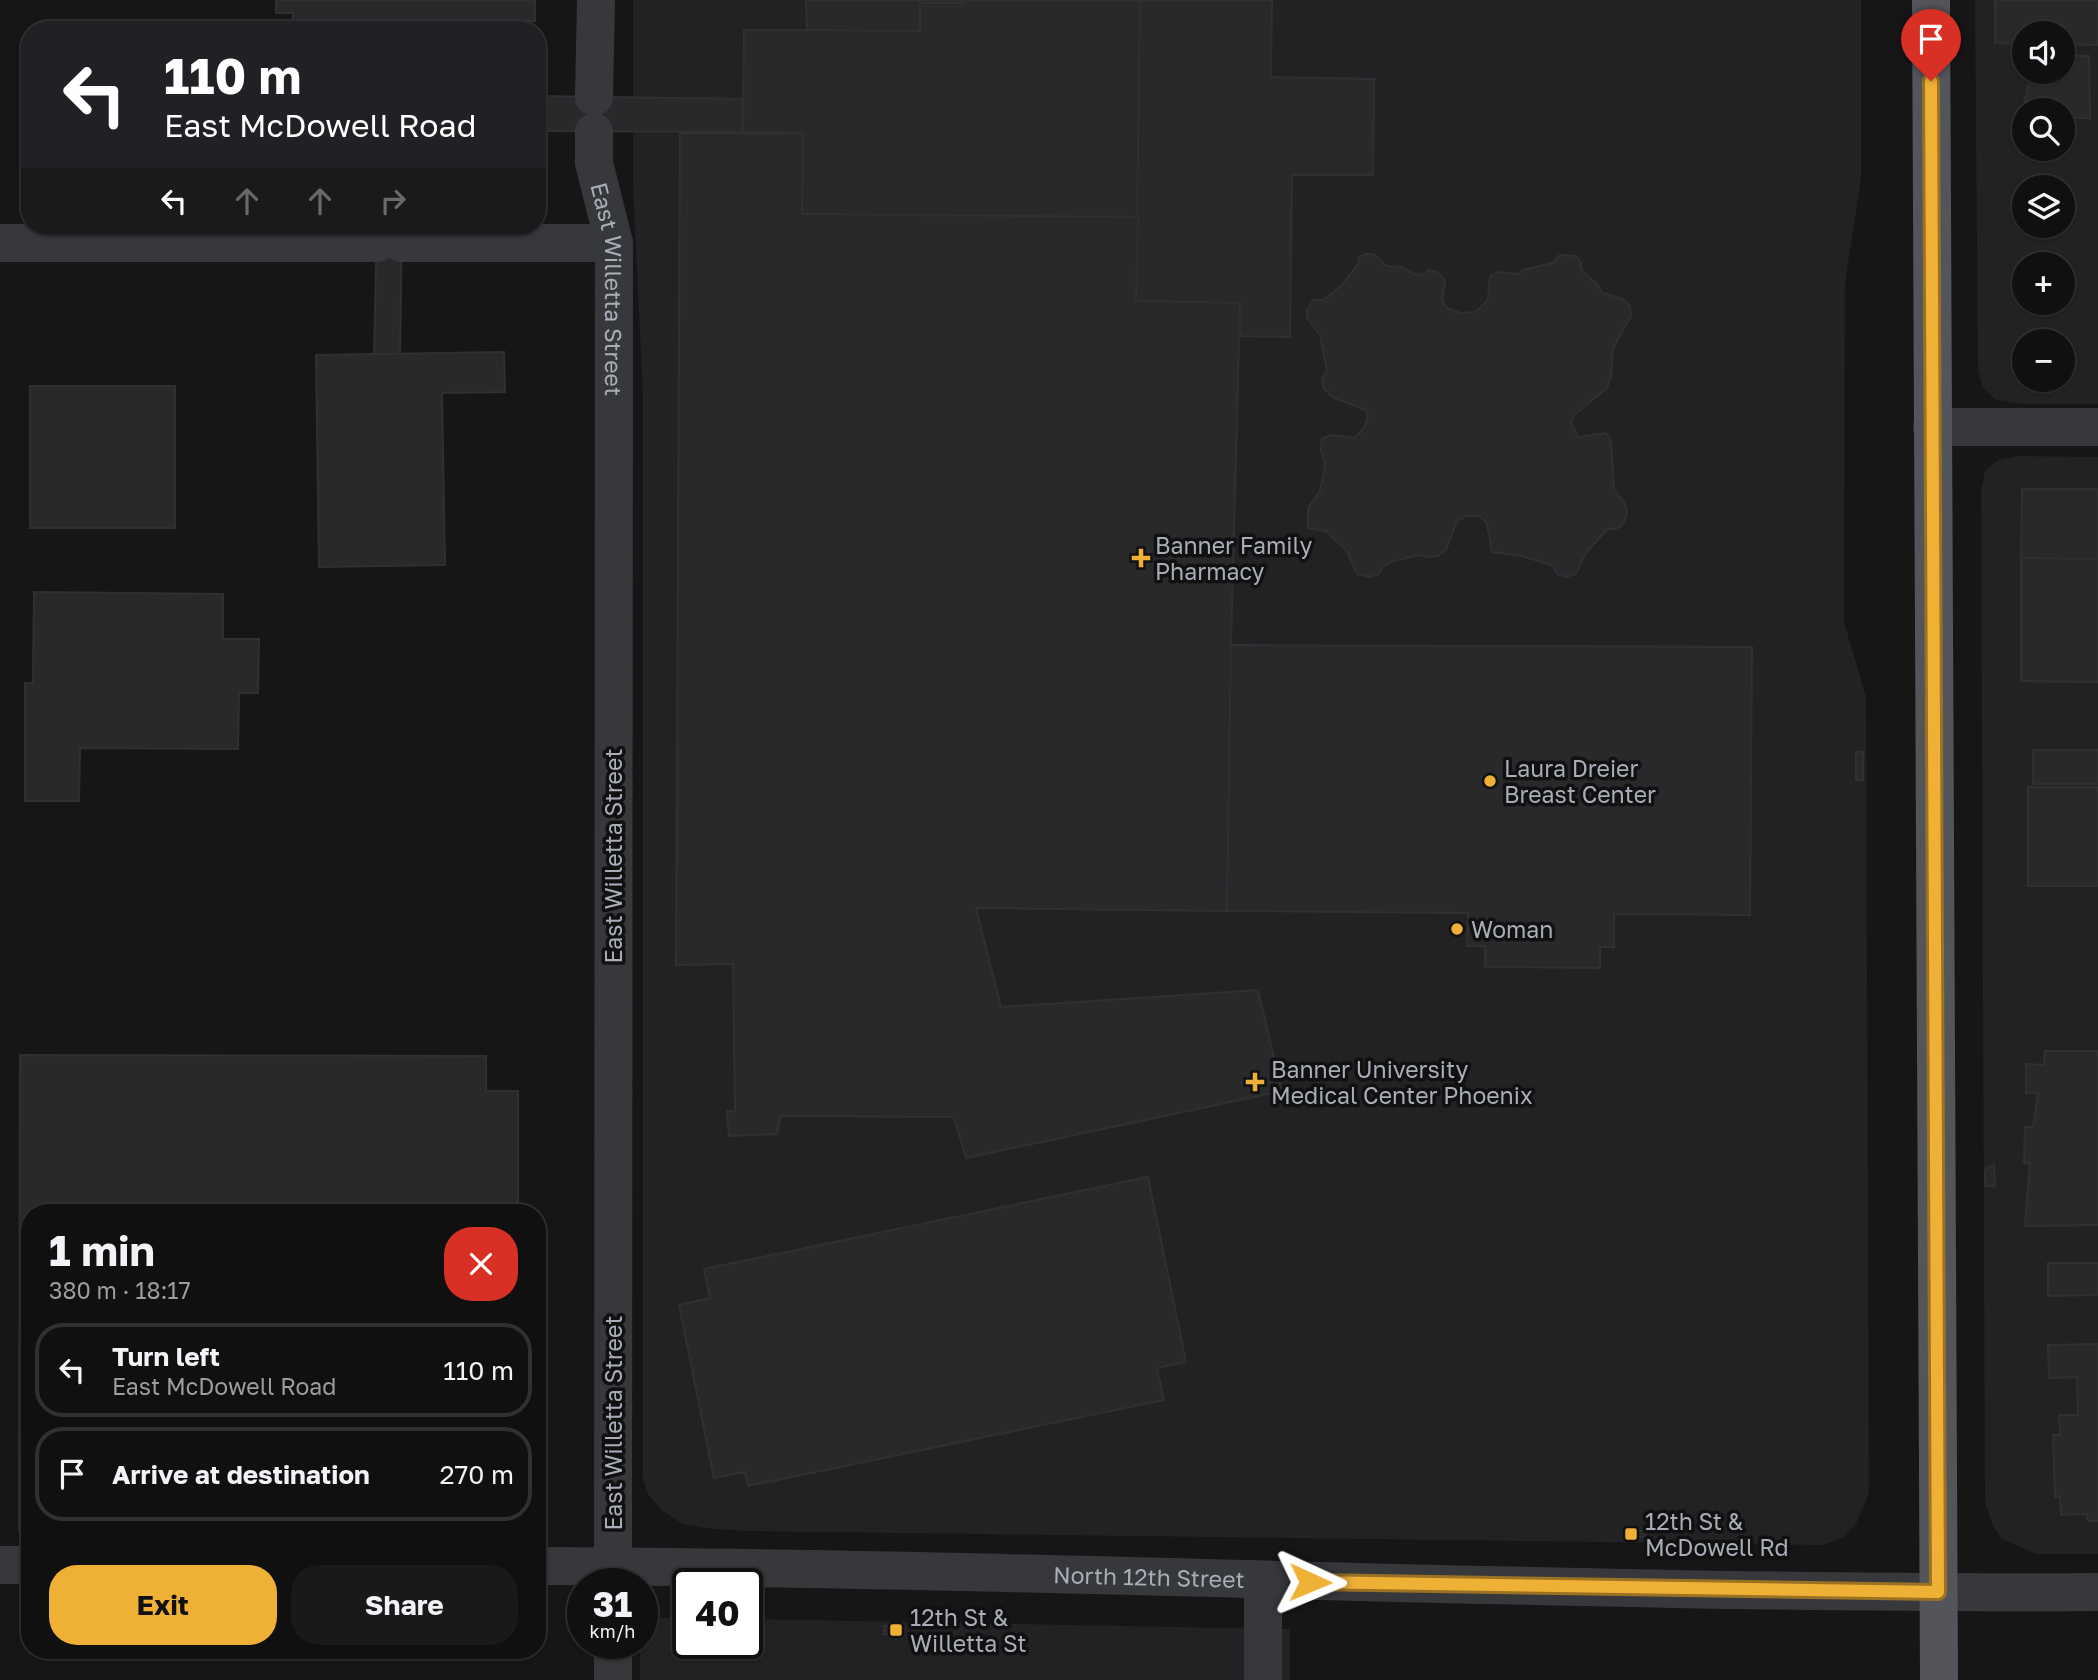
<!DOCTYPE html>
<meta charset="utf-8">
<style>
body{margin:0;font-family:"Golos Text",sans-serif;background:#19191a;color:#f1f3f6;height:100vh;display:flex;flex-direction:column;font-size:26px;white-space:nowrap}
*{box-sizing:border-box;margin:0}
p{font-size:23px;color:#9c9d9f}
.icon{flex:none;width:38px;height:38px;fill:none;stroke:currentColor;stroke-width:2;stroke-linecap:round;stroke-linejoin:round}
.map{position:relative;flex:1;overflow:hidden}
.drawer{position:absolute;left:21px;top:1204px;width:525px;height:455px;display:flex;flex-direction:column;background:#101011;border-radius:28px;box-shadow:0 2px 5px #0004,0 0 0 2px #303031}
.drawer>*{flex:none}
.top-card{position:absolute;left:21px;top:21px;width:525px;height:214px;border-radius:28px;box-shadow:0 2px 5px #0004,0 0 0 2px #303031;background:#202124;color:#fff;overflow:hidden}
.tools{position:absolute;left:2012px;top:21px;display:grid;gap:14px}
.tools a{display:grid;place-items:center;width:63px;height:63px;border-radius:50%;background:#101011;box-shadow:0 2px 5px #0004,0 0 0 2px #303031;font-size:35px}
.speed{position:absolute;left:567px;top:1568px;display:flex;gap:14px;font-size:35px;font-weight:700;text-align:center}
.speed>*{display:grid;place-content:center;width:91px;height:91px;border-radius:50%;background:#101011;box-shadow:0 2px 5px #0004,0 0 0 2px #303031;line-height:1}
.speed small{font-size:18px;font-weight:400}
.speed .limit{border:4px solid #111;border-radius:10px;background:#fff;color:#111}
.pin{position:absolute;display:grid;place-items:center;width:60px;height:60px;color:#fff;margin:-72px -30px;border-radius:50% 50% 50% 0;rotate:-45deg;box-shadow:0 0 7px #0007}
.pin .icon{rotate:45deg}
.me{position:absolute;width:77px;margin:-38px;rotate:91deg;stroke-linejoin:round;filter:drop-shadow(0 0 5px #0008)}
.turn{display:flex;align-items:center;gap:24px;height:147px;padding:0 28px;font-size:32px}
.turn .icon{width:91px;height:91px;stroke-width:2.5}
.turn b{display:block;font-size:49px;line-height:60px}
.lanes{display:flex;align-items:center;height:66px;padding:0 28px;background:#0003;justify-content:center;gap:35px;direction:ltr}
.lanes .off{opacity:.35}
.round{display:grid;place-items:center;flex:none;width:74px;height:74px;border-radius:28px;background:#19191a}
.overview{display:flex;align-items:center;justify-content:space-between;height:119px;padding:0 28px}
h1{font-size:42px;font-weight:700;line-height:52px}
.primary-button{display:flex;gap:14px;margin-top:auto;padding:14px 28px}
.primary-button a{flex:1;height:80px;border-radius:28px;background:#efb036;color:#111;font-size:28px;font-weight:700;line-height:80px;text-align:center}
.primary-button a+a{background:#19191a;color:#f1f3f6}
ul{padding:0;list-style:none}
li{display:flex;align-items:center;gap:21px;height:94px;margin:0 14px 10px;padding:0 14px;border:4px solid #303031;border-radius:28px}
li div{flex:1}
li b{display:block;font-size:26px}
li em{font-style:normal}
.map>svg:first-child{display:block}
</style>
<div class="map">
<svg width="2098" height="1680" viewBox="0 0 2098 1680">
<rect width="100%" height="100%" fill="#161617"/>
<!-- built -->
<g fill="#222224" fill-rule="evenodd">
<polygon points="633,0 1861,0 1861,178 1845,284 1844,622 1866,697 1869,1493 1856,1524 1842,1538 1824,1545 748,1531 704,1528 683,1524 661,1510 648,1494 643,1479 643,395 633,186"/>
<path d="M1975,0H2098V404H2024L1996,400L1983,388L1978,369ZM2025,33H2063V72H2025ZM2025,110H2063V149H2025ZM2025,187H2063V226H2025ZM2025,264H2063V303H2025ZM2025,341H2063V380H2025Z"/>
<polygon points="2017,456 2098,457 2098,1554 2036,1554 2002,1539 1993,1526 1985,1503 1981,489 1985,471 1998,460"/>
<polygon points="646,1618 688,1618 688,1643 747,1643 747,1619 1290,1629 1290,1680 640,1680 640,1643 642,1643 642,1625"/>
</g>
<!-- building -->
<g fill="#29292b" stroke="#303033" stroke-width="2">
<polygon points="276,0 535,0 535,21 461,20 461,30 292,30 293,13 276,13"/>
<polygon points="806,0 964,0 964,3 920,3 920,31 807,30"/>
<polygon points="964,0 1140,0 1138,217 802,214 803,133 743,132 744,30 920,31 920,3 964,3"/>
<polygon points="1140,0 1272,0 1271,77 1374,79 1373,175 1292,175 1290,337 1240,336 1240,303 1136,301"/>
<polygon points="1995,0 2098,0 2098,45 2063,44 2063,33 2025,33 2025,44 1995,43"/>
<polygon points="2063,56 2089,56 2090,118 2063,118 2063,110 2025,110 2025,119 2021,119 2031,72 2063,72"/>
<polygon points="537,96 743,99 743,132 537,131"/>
<polygon points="680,133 803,133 802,214 1138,217 1136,301 1240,303 1231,645 1227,911 976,908 1001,1007 1258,990 1282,1091 966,1158 954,1117 781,1116 777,1134 729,1136 727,1111 735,1111 733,964 676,965"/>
<polygon points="377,226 402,226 400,355 374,354"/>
<polygon points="1365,254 1373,254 1387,266 1401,267 1414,274 1423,275 1428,270 1437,272 1443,277 1445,284 1442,300 1447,308 1460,313 1475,312 1482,306 1488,299 1490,276 1497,272 1518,274 1523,270 1552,263 1560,255 1576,256 1581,262 1581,270 1597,284 1603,293 1623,299 1630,306 1631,316 1613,348 1611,377 1607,388 1574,415 1571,423 1578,437 1606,433 1611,441 1614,490 1625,504 1627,513 1624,522 1618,528 1607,530 1587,551 1576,574 1566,577 1557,574 1553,566 1542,562 1521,556 1492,552 1487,524 1480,516 1467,516 1457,521 1446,550 1437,556 1429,557 1419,555 1390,562 1383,567 1379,574 1370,577 1357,574 1347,551 1326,531 1308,528 1308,508 1320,491 1325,465 1321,450 1322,439 1332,435 1355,438 1363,429 1368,419 1366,410 1334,398 1324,389 1322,379 1327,370 1320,335 1307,318 1307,310 1314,300 1324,300 1341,286 1358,264 1359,257"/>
<polygon points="504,352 505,392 442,393 445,565 319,567 316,355"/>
<rect x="30" y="386" width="145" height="142"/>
<polygon points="2022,489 2098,489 2098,559 2021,558"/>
<polygon points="2021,558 2098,559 2098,682 2021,681"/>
<polygon points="34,592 223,594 223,639 259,639 258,693 239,693 238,749 80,748 79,801 25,801 25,683 33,683"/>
<polygon points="1231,645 1752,647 1750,915 1614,914 1614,947 1600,947 1600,968 1485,967 1485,946 1467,946 1468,913 1227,911"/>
<rect x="2033" y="750" width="65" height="34"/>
<rect x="1856" y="752" width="7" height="28"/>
<rect x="2028" y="787" width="70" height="99"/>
<polygon points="2045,1051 2098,1051 2098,1225 2025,1226 2030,1163 2024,1163 2025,1127 2033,1127 2038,1093 2026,1093 2026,1064 2044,1065"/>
<polygon points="20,1055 486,1056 486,1091 518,1091 518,1213 30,1213 30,1531 19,1531"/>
<polygon points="1994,1164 1995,1186 1985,1186 1985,1170"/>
<polygon points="1148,1177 1186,1362 1157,1368 1164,1400 748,1486 745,1472 714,1478 679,1305 710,1298 704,1269"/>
<polygon points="2048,1263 2098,1263 2098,1295 2048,1296"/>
<polygon points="2098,1344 2098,1521 2088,1521 2087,1514 2061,1515 2060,1496 2055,1497 2053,1435 2060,1435 2059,1415 2078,1415 2077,1377 2049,1378 2048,1345"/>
<rect x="1626" y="1531" width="20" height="6"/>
<rect x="884" y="1626" width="19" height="8"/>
</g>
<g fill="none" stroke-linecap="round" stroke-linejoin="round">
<!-- minor -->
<g stroke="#37383c" stroke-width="38">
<polyline points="594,97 596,0"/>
<path id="s1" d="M594,132V163L614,243L613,1584"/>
<polyline points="0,243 377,243"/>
<polyline points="401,243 614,243"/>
<polyline points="1932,427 2098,427"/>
<polyline points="613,1680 613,1643"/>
<polyline points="1263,1680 1263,1581"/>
</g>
<!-- tertiary -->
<g stroke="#37383c" stroke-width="38">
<polyline points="0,1565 30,1565"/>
<path id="s2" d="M537,1566C1058,1568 1578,1595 2098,1592"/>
</g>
<!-- primary -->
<polyline stroke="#53555b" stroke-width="38" points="1931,0 1939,1680"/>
</g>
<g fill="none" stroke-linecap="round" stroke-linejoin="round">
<!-- route casing -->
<g stroke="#9b7223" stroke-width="18">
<polyline id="route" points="1310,1582 1938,1592 1931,81"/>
</g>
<!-- route -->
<use href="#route" stroke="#efb036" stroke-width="12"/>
</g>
<!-- markers -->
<g fill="#efb036" stroke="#111112" stroke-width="2.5">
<path d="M1137.5 547.5h7v7h7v7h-7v7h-7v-7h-7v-7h7z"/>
<circle cx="1490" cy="781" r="7"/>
<circle cx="1457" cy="929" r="7"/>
<path d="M1251.5 1071.5h7v7h7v7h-7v7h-7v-7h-7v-7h7z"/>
<rect x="1624" y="1527" width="14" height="14" rx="3.5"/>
<rect x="889" y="1623" width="14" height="14" rx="3.5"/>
</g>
<g text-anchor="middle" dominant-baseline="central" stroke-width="7" stroke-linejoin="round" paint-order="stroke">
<!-- street labels -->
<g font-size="23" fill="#a8adb7" stroke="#111112">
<text stroke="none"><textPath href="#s1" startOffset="159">East Willetta Street</textPath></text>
<text transform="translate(613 856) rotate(-90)">East Willetta Street</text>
<text transform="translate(613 1423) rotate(-90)">East Willetta Street</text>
<text stroke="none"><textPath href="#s2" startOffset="612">North 12th Street</textPath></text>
</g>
<!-- poi labels -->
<g font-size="23" fill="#a8adb7" stroke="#111112" text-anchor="start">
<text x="1155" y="545">Banner Family<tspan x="1155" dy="26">Pharmacy</tspan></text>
<text x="1504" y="768">Laura Dreier<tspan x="1504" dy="26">Breast Center</tspan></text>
<text x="1471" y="929">Woman</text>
<text x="1271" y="1069">Banner University<tspan x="1271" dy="26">Medical Center Phoenix</tspan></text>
<text x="1645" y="1521">12th St &amp;<tspan x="1645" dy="26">McDowell Rd</tspan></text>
<text x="910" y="1617">12th St &amp;<tspan x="910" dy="26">Willetta St</tspan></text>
</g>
</g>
</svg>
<div class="tools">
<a><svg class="icon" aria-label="sound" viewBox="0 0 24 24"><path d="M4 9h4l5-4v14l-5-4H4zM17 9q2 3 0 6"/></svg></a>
<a><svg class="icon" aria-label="search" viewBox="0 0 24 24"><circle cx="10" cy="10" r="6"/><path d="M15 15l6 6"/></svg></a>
<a><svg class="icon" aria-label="layers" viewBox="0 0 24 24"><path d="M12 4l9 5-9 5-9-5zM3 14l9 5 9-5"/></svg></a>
<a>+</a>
<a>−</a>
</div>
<div class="speed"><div>31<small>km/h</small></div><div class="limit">40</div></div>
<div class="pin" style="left:1931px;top:81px;background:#d93025"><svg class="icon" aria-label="arrive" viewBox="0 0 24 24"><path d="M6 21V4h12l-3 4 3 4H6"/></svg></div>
<svg class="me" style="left:1310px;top:1582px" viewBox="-20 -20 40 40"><path d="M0-17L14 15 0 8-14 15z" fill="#efb036" stroke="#fff" stroke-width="4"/></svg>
<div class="top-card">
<div class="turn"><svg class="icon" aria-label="left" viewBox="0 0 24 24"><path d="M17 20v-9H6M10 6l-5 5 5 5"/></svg><div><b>110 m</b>East McDowell Road</div></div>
<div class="lanes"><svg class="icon" aria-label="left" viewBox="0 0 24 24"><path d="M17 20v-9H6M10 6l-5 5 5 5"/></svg><svg class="icon off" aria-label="ahead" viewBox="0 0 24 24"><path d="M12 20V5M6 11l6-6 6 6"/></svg><svg class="icon off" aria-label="ahead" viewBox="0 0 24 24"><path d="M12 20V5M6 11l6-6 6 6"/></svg><svg class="icon off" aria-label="right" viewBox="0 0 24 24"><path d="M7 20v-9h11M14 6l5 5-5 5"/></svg></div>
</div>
<section class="drawer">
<div class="overview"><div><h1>1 min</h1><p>380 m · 18:17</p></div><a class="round" style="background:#d93025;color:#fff"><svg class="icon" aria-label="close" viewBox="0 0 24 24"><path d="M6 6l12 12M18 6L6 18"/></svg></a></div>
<ul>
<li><svg class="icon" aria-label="left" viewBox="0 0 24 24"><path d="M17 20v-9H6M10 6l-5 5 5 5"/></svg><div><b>Turn left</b><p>East McDowell Road</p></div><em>110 m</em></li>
<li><svg class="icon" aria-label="arrive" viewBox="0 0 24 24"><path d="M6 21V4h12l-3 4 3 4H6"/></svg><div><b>Arrive at destination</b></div><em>270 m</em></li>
</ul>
<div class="primary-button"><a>Exit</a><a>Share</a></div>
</section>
</div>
